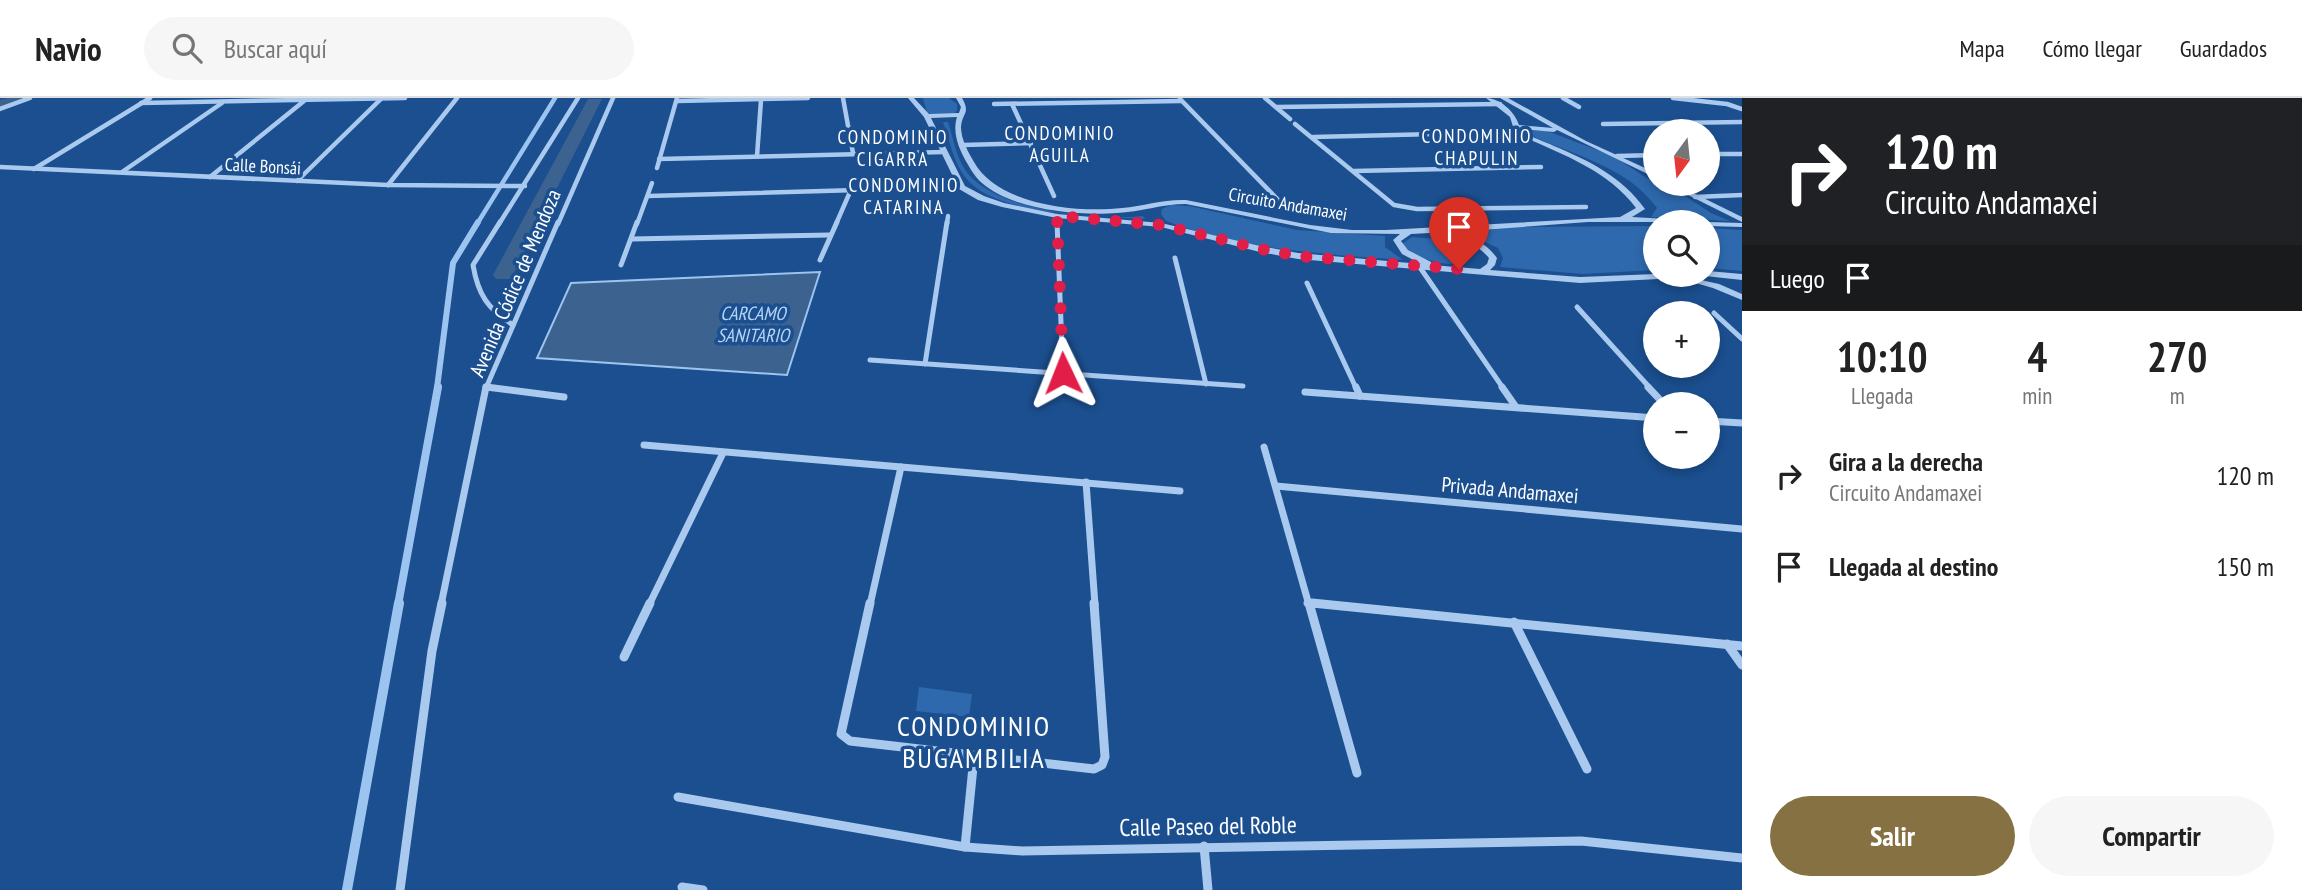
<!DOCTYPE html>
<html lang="es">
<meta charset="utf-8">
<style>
body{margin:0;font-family:"PT Sans Narrow",sans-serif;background:#f6f6f6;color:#222;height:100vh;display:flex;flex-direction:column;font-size:26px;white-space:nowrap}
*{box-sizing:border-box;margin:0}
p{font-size:23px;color:#767676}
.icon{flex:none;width:38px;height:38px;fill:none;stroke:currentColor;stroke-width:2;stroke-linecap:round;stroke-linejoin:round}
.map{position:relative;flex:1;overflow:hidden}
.side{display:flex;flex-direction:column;background:#fff;width:560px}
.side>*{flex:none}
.hud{background:#202124;color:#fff;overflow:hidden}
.needle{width:46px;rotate:195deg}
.fabs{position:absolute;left:1643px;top:21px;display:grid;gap:14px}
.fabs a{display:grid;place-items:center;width:77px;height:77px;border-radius:50%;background:#fff;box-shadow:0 4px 10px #0003;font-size:35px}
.pin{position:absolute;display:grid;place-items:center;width:60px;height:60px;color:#fff;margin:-72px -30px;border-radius:50% 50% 50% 0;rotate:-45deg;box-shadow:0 0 7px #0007}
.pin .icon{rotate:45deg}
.me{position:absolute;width:77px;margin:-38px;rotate:358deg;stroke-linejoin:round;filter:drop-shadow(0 0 5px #0008)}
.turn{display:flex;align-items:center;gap:24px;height:147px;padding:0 28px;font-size:32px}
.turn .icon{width:91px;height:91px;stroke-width:2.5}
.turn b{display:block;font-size:49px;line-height:60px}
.then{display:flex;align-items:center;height:66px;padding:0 28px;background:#0003;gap:14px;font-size:26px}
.eta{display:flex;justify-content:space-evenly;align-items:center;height:119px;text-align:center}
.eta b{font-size:42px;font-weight:700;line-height:49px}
.button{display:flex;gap:14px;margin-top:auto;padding:14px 28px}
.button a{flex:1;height:80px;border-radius:42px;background:#857141;color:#fff;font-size:28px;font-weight:700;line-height:80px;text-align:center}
.button a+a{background:#f6f6f6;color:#222}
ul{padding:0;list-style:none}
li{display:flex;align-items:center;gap:21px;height:91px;padding:0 28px}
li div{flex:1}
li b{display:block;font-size:26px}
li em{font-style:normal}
header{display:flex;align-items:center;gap:42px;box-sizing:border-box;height:98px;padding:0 35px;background:#fff;border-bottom:2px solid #e0e0e0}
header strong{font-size:33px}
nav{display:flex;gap:38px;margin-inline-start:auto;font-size:24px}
.search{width:490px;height:63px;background:#f6f6f6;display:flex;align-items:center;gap:18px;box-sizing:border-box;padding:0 24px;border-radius:38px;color:#767676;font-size:26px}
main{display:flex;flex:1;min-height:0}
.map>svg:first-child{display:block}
</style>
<header>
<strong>Navio</strong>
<div class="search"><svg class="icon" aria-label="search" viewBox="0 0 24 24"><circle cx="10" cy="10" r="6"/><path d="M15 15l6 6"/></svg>Buscar aquí</div>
<nav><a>Mapa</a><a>Cómo llegar</a><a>Guardados</a></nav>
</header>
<main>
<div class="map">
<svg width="1742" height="792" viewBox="0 0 1742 792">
<rect width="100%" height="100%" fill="#1b4f8f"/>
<!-- green -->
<g fill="#2e69ad">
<polygon points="923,0 949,0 957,6 957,12 954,16 933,17 927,14"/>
<path d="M943,24H948C954,42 957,65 971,79C1004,113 1097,123 1143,118L1145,121C1099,118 995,119 965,79C954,65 949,41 943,24Z"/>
<path d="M1529,32L1547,33L1613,58L1656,86L1679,94L1711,115L1730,123L1651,119L1657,110C1628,69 1573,57 1530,37L1526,34Z"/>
<path d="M1171,107L1189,108L1297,132L1385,138V149L1403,162C1323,156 1241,152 1166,123L1161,116L1162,111Z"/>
<polygon points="1655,128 1655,172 1583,176 1500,169 1503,160 1498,150 1465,135 1516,129"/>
<polygon points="1708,130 1742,132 1742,173 1708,170"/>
<path d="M1412,139L1450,142L1469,152L1471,158C1455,175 1415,161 1402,146Z"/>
<polygon points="919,589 972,596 969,619 916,613"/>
</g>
<!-- water -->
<polygon fill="#3c6290" stroke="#9cc4f0" stroke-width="2" points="820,174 787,277 537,260 571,185"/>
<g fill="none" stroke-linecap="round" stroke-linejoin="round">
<!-- stream-far3 -->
<polyline stroke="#9cc4f0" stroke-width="4.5" points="477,126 555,0"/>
<!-- stream-far2 -->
<polyline stroke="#9cc4f0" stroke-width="6" points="437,290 453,165 478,124"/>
<!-- stream-far1 -->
<polyline stroke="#9cc4f0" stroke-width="8" points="398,507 438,289"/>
<!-- stream -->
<polyline stroke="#9cc4f0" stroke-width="10" points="347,792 399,505"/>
<!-- canal -->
<g fill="#3c6290" fill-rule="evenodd">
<polygon points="7,0 27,0 0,11 0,2"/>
<polygon points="588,1 602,1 513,177 510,181 496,181 493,177"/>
</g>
<!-- minor-far3 -->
<g stroke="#a9c9ee" stroke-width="4.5">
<polyline points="843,0 853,55"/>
<polyline points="1265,0 1290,21"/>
<polyline points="1563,0 1579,9"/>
<polyline points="1673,0 1727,6 1742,11"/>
<polyline points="1180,1 1287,111"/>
<polyline points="677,3 808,0"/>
<polyline points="141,5 405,0"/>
<polyline points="994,6 1181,3"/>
<polyline points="1012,6 1054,98"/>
<polyline points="1277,9 1500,6"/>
<polyline points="0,11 30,0"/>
<polyline points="1295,26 1394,107 1417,111 1586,109"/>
<polyline points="1603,26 1742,24"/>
<polyline points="1313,39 1517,34"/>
<polyline points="963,47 1031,45"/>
<polyline points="1708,56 1742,56"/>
<polyline points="757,58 761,2"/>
<polyline points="1617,58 1656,57"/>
<polyline points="659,61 944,54"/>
<polyline points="0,69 388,87 525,88"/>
<polyline points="657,70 677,0"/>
<polyline points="34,71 150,0"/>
<polyline points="1354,73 1541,69"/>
<polyline points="122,74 222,5"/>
<polyline points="210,79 304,3"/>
<polyline points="297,83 382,0"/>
<polyline points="388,87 457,0"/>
<polyline points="648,98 962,89"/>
<polyline points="1695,99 1742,97"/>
<polyline points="1057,118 1057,126"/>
<polyline points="499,126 578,0"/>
<polyline points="558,126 613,0"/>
<polyline points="637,126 652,85"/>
<polyline points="836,126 850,94"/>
<polyline points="947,126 948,118"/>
</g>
<!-- minor-far2 -->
<g stroke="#a9c9ee" stroke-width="5">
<path d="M500,124L473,167C478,197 488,211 513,227"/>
<polyline points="1057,124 1063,275"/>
<polyline points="632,141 830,137"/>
<polyline points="1175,160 1206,286"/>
<polyline points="820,162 837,124"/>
<polyline points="621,167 637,124"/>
<polyline points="1419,168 1503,290"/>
<polyline points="1307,185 1356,290"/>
<polyline points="1577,209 1650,290"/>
<polyline points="1714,215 1742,241"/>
<polyline points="870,262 1243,288"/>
<polyline points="925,266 947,124"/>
<polyline points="486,289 497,290"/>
<polyline points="486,290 558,124"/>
</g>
<!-- minor-far1 -->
<g stroke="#a9c9ee" stroke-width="7">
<polyline points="486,289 564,299"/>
<polyline points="1356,289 1360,298"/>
<polyline points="1502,289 1516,309"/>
<polyline points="1648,289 1664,306"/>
<polyline points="1305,294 1656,320"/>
<polyline points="1708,323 1742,325"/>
<polyline points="644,347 1180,393"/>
<polyline points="1264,349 1309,507"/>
<polyline points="1086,384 1095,507"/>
<polyline points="1276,388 1742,431"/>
<polyline points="1307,505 1330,507"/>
<polyline points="441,507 486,289"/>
<polyline points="649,507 723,355"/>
<polyline points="870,507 901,369"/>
</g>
<!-- minor -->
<g stroke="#a9c9ee" stroke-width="9">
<polyline points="870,505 841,636 850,643 1094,671 1102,667 1105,659 1094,505"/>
<polyline points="1309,505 1357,675"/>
<polyline points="1312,505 1742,548"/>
<polyline points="1514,524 1587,671"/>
<polyline points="1727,546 1742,567"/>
<polyline points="624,559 650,505"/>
<polyline points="678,699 965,749 1022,753 1581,743 1742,760"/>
<polyline points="1204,748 1208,792"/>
<polyline points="965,749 974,659"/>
<polyline points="682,789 703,792"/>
<polyline points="400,792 432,553 442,505"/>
</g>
<!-- tertiary -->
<g fill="#a9c9ee" fill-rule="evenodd">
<path d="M908,0H914L929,16L959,15L961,9L956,0H962C971,16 962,14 961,29C961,41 968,54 974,64C998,107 1077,115 1122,110C1144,108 1164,101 1186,102L1310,127L1352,132H1386L1620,119L1636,110C1607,71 1558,55 1515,35L1510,19L1486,0C1500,0 1515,14 1519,27L1553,30L1500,0H1508L1586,43L1656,75V80L1557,32L1554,34L1520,31C1529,39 1543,43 1554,48C1590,63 1622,79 1645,111L1632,119L1685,122L1689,124H1588L1456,134C1473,139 1487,146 1497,160L1495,167L1490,172L1580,179L1656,176L1696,177L1692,180L1719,186L1742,196V202L1713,190L1678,180L1580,185L1298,161L1260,154L1161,129L1057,120L1002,109L978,102L959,91L924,19ZM957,19C952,35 959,51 967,65C972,74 978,83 987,89C1018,112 1079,118 1117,115C1140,114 1162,106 1186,106L1331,135L1400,136L1393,142L1402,156L1421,166L1298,155L1260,148L1161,125L1057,116L1004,105L984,98L965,88L931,20ZM1448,134L1449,137C1465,142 1478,147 1489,160L1487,166L1480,171L1432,167L1431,164L1408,152L1401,143L1411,136Z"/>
<polygon points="1666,86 1675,86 1742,119 1742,124"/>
<polygon points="1705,124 1708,124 1742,125 1742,129 1708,128 1708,124"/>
<polygon points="1708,173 1742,176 1742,182 1705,178 1708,177"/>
</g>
</g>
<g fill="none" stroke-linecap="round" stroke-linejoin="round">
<!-- route -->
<polyline stroke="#e11d48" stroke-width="12" stroke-dasharray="0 21.6" points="1063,275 1057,118 1161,127 1261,151 1298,158 1459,171"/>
</g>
<g text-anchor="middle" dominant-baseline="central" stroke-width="7" stroke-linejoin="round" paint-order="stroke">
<!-- far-street labels -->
<g font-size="18" fill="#fff" stroke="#1b4f8f">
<text transform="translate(263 68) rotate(3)">Calle Bonsái</text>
<text transform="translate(1288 106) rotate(10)">Circuito Andamaxei</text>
</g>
<!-- far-neighbourhood labels -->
<g font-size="19" letter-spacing="2" fill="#fff" stroke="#1b4f8f">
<text x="1060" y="35">CONDOMINIO<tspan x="1060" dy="22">AGUILA</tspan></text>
<text x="1477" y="38">CONDOMINIO<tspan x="1477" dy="22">CHAPULIN</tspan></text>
<text x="893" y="39">CONDOMINIO<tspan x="893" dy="22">CIGARRA</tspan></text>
<text x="904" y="87">CONDOMINIO<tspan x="904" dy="22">CATARINA</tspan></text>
</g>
<!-- far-water labels -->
<g font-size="19" font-style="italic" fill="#b5d3f5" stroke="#1b4f8f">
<text x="753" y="215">CARCAMO<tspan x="753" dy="22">SANITARIO</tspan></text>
</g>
<!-- street labels -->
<g font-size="21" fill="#fff" stroke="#1b4f8f">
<text transform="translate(515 185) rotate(-67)">Avenida Códice de Mendoza</text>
<text transform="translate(1510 392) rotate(5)">Privada Andamaxei</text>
</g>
<!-- near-street labels -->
<g font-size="24" fill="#fff" stroke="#1b4f8f">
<text transform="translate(1208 728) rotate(-1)">Calle Paseo del Roble</text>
</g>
<!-- near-neighbourhood labels -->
<g font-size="28" letter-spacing="2" fill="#fff" stroke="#1b4f8f">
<text x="974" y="627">CONDOMINIO<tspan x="974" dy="32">BUGAMBILIA</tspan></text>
</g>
</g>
</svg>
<div class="fabs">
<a><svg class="needle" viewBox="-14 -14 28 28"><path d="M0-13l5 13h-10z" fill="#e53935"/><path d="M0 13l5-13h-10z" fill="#767676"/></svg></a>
<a><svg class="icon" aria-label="search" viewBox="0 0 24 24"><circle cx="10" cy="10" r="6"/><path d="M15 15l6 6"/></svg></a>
<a>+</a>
<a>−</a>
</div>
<div class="pin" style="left:1459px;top:171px;background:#d93025"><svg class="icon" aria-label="arrive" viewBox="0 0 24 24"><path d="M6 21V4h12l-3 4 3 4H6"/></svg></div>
<svg class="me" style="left:1063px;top:275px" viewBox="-20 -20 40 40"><path d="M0-17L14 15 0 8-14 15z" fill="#e11d48" stroke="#fff" stroke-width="4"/></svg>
</div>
<section class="side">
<div class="hud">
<div class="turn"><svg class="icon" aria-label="right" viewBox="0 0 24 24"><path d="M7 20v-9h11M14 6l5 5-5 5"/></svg><div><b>120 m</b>Circuito Andamaxei</div></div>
<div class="then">Luego<svg class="icon" aria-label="arrive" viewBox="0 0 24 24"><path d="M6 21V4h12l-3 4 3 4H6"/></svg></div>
</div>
<div class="eta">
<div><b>10:10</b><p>Llegada</p></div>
<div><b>4</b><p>min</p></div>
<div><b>270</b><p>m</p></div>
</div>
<ul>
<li><svg class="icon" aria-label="right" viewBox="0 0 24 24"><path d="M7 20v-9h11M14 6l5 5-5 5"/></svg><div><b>Gira a la derecha</b><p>Circuito Andamaxei</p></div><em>120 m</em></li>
<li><svg class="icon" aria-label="arrive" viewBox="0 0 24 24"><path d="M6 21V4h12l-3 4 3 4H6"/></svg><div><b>Llegada al destino</b></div><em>150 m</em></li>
</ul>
<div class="button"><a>Salir</a><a>Compartir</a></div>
</section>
</main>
